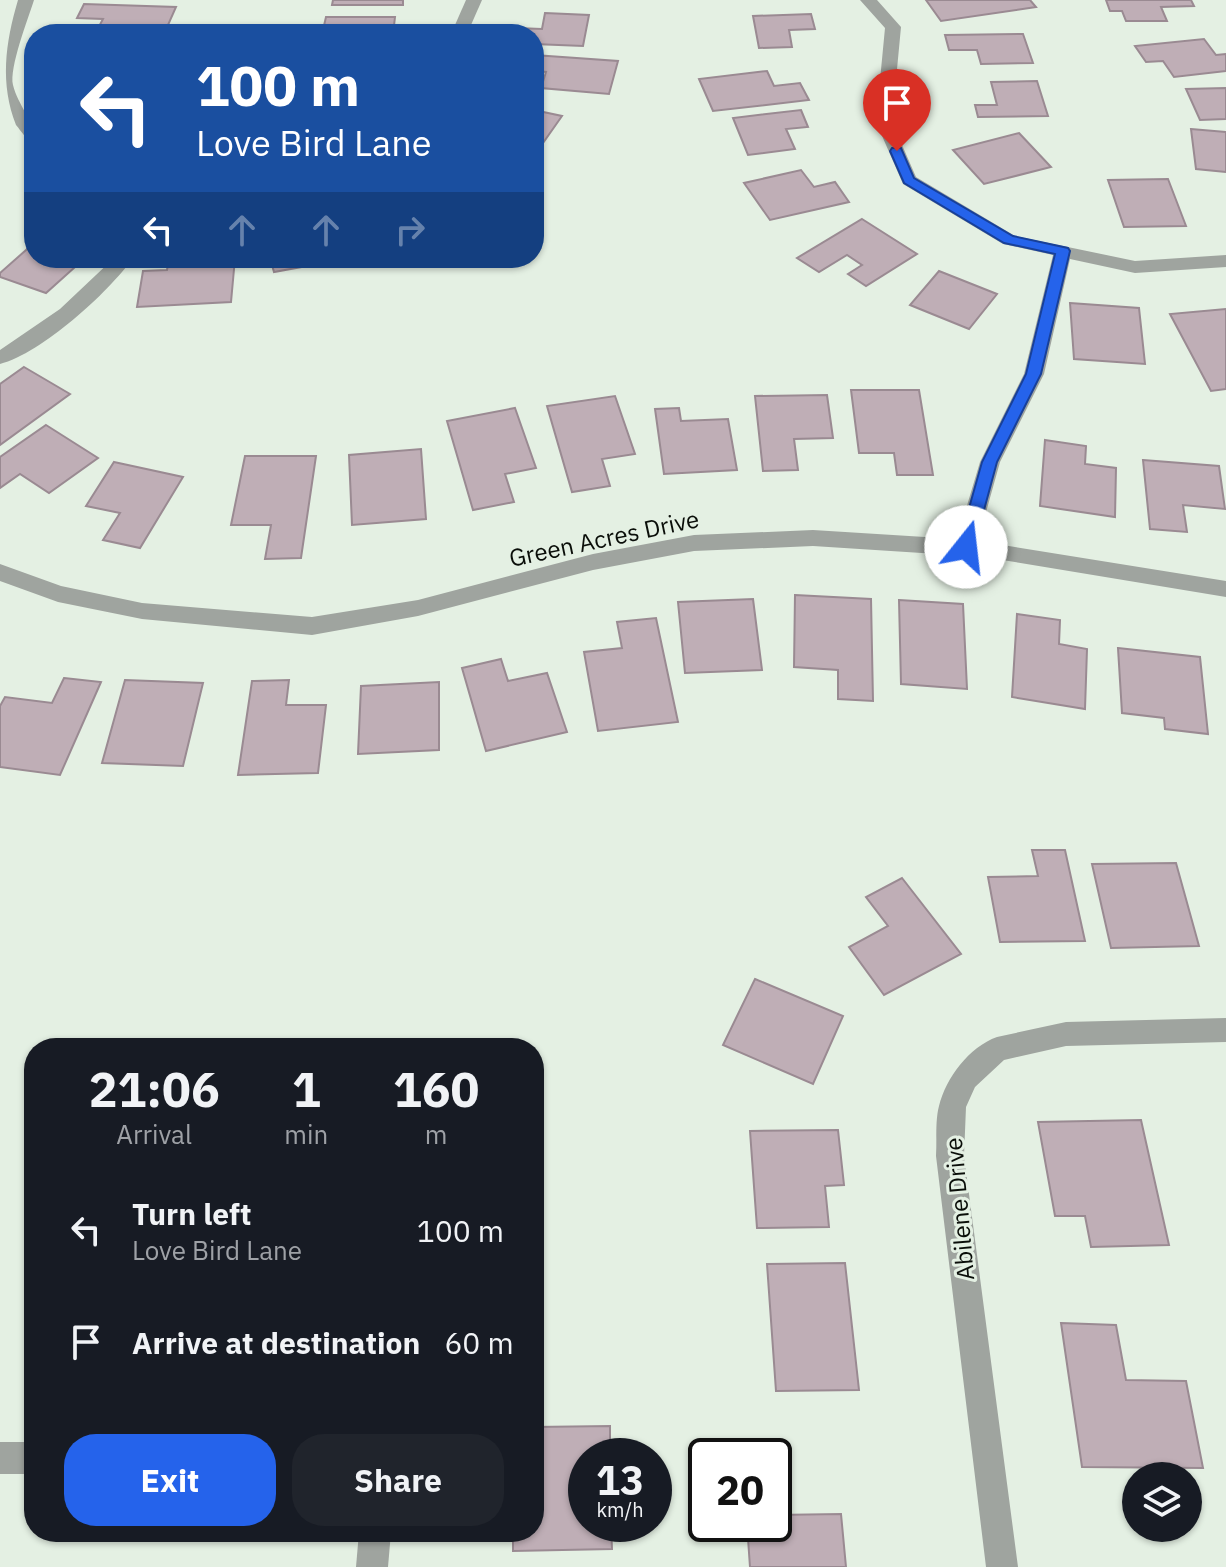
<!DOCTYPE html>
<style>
body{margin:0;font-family:"IBM Plex Sans",sans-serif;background:#20242c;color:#f1f3f6;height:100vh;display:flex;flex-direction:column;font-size:30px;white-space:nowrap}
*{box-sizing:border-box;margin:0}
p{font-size:26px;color:#9ea1a6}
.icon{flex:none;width:44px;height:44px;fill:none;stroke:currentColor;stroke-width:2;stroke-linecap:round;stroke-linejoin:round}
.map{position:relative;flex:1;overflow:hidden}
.panel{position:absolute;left:24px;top:1038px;width:520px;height:504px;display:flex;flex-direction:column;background:#171b24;border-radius:32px;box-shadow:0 2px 6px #0004}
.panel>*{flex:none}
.top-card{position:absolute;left:24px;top:24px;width:520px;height:244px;border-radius:32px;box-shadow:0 2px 6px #0004;background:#1a4fa0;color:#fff;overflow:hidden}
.tools{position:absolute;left:1122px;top:1462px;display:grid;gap:16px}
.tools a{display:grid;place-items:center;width:80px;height:80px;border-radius:50%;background:#171b24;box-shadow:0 2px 6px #0004;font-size:40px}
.speed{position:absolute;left:568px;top:1438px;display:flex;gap:16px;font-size:40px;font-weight:700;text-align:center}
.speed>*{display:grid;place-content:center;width:104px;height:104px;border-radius:50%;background:#171b24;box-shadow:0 2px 6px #0004;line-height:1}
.speed small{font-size:20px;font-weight:400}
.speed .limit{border:4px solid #111;border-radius:12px;background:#fff;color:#111}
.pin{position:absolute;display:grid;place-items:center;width:68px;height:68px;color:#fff;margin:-82px -34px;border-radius:50% 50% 50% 0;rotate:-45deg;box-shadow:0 0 8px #0007}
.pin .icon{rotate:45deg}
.me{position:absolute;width:88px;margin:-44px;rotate:16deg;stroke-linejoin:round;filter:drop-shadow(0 0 6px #0008)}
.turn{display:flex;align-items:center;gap:28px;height:168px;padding:0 40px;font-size:36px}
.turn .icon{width:104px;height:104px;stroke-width:2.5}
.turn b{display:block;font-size:56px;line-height:68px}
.lanes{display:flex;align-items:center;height:76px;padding:0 40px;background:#0003;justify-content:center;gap:40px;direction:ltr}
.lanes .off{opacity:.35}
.eta{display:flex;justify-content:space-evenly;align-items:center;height:136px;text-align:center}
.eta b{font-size:48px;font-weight:700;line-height:56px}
.action{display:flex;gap:16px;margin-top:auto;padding:16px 40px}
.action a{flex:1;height:92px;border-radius:32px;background:#2563eb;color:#fff;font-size:32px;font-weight:700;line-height:92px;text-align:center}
.action a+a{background:#20242c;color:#f1f3f6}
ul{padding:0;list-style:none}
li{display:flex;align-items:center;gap:24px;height:112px;padding:0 40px}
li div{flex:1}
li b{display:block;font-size:30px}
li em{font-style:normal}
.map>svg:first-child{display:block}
</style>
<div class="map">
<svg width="1226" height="1567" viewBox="0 0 1226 1567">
<rect width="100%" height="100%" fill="#e4f0e3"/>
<!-- building -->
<g fill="#bfaeb6" stroke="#9a8a92" stroke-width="2">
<polygon points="333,0 403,0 403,5 332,5"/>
<polygon points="926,0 1030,0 1036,7 941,21"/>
<polygon points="1106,0 1191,0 1194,6 1161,7 1167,21 1126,21 1122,11 1110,11"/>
<polygon points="84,4 176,7 164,34 95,34 103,19 77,18"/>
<polygon points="545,13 589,15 583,46 534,44 534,34 515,34 517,28 542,29"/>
<polygon points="811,14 815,29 789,30 792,47 759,48 753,16"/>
<polygon points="326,17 395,17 393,34 322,34"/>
<polygon points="1023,34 1033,63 981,64 977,50 949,50 945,35"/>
<polygon points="1204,39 1216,55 1226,54 1226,71 1174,77 1163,61 1146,62 1135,46"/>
<polygon points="534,55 618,61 609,94 541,88 546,72 534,71"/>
<polygon points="767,71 774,86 800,83 809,100 713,111 699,79"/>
<polygon points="1037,81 1048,116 978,117 975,105 997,105 991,82"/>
<polygon points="1226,88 1226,119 1200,120 1186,89"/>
<polygon points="534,110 562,116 538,150 534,149"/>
<polygon points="801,110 808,127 786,129 795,149 748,155 733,118"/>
<polygon points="1191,129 1226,132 1226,172 1196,169"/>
<polygon points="1019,133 1051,167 984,184 953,150"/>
<polygon points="801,170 814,187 835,182 849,202 770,220 744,183"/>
<polygon points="1168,179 1186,226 1124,227 1108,180"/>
<polygon points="862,219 917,254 866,286 848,274 862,265 847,255 819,272 797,258"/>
<polygon points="34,243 34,258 85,258 46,293 0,277 0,273"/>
<polygon points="169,258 235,258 231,302 137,307 143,271 167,270"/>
<polygon points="270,258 339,258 340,260 274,272"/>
<polygon points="939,271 997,294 969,329 910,305"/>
<polygon points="1070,303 1139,308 1145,364 1074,359"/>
<polygon points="1226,309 1226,389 1211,391 1170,314"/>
<polygon points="24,367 70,394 0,445 0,384"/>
<polygon points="851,390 919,390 933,475 897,475 894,453 859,453"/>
<polygon points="827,395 833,438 794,439 798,470 763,471 755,396"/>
<polygon points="615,396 635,454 602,459 610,486 572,492 547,406"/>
<polygon points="515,408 536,468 505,474 514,502 473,510 447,421"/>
<polygon points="679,408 681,421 728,419 737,470 664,474 655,409"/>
<polygon points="46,425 98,458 49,493 20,474 0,488 0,457"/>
<polygon points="1045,440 1086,446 1085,464 1116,468 1115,517 1040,506"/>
<polygon points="421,449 426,519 352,525 349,455"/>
<polygon points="245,456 316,456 301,558 265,559 271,525 231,525"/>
<polygon points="1143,460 1219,466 1225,509 1183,505 1187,532 1150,529"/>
<polygon points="114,462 183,477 140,548 103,540 120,513 86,506"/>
<polygon points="795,595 871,599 873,701 838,699 838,670 794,667"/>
<polygon points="753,599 762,670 685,673 678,602"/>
<polygon points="899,600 963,604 967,689 901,684"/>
<polygon points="1017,614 1060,620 1059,644 1087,649 1085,709 1012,697"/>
<polygon points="656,618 678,722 598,731 584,652 622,648 617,622"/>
<polygon points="1118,648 1200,657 1208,734 1165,729 1164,718 1122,713"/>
<polygon points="501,659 508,681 547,673 567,732 486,751 462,668"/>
<polygon points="64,678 101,682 60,775 0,767 0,706 5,697 52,703"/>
<polygon points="125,680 203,683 183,766 102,763"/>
<polygon points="289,680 286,705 326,705 318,773 238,775 252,681"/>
<polygon points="439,682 439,750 358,754 361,686"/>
<polygon points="1032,850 1065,850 1085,941 1000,942 988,877 1038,876"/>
<polygon points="1176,863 1199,946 1111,948 1092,864"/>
<polygon points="902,878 961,954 884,995 849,947 888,926 866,897"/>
<polygon points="755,979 843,1016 813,1084 723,1045"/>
<polygon points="1141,1120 1169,1245 1091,1247 1085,1216 1055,1216 1038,1122"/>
<polygon points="838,1130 844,1185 825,1186 829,1227 757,1228 750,1131"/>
<polygon points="845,1263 859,1390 776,1391 767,1264"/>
<polygon points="1061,1323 1116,1325 1126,1380 1186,1381 1203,1468 1082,1467"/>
<polygon points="610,1426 610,1456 586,1456 586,1524 611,1524 612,1549 513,1551 513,1532 534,1532 534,1427"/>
<polygon points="841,1514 846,1567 750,1567 747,1524 774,1524 774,1515"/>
</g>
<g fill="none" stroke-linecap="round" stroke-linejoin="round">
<!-- minor -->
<g fill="#9fa49f" fill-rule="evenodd">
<path d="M18,0H34C28,19 9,68 13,85C18,106 34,119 34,141C25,139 22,132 16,125C0,84 5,44 18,0Z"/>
<polygon points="466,0 482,0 467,34 451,34"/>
<polygon points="860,0 877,0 901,27 892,122 916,177 1015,236 1135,261 1226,255 1226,267 1135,273 1070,259 1044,374 1000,462 978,541 1226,581 1226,597 984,557 813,546 694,551 593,570 418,616 312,635 142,619 58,602 0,581 0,564 61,586 142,603 312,617 418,600 593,554 694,535 813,530 957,539 980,462 1024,374 1053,255 1003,244 903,184 876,122 885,28"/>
<path d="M114,258H133C108,293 42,353 0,364V350L60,309Z"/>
<path d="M1226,1018V1042L1066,1046L1004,1060L975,1087L966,1107L964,1156L1018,1567H986L936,1156C937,1140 935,1121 939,1106C946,1078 969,1047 997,1037L1066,1022Z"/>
<rect x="0" y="1442" width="34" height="32"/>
<polygon points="359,1532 391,1532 388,1567 356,1567"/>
</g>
</g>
<!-- route -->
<polygon fill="#2563eb" stroke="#184099" stroke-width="2" points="892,148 901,148 914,178 1013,236 1068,248 1070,251 1041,374 997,462 974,547 966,553 958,547 982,462 1026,374 1055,254 1004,243 904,183 890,151"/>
<g text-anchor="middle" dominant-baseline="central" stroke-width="6" stroke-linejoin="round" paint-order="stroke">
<!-- street labels -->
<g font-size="24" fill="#0a0e09" stroke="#e4f0e3">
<text transform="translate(604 538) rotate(-12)">Green Acres Drive</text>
<text transform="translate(959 1209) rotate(-95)">Abilene Drive</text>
</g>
</g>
</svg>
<div class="tools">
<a><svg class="icon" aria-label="layers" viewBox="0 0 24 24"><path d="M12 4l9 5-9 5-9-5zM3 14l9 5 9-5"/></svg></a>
</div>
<div class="speed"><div>13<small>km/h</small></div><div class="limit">20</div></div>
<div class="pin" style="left:897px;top:151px;background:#d93025"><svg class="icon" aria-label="arrive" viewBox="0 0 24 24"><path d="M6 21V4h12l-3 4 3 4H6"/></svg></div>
<svg class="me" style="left:966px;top:547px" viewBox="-20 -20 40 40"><circle r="19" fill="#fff"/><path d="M0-13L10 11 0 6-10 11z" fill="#2563eb"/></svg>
<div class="top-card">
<div class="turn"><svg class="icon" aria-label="left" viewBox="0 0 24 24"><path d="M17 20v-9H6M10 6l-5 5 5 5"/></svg><div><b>100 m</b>Love Bird Lane</div></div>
<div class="lanes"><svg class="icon" aria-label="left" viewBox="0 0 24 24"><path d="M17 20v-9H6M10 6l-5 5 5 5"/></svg><svg class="icon off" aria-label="ahead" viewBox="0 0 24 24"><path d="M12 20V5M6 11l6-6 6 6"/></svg><svg class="icon off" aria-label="ahead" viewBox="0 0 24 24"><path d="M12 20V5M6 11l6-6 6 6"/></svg><svg class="icon off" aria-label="right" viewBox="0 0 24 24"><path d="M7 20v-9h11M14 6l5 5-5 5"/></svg></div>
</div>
<section class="panel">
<div class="eta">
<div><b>21:06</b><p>Arrival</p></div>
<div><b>1</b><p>min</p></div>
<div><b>160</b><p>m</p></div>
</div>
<ul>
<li><svg class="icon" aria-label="left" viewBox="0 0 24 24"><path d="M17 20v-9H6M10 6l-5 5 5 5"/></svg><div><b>Turn left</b><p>Love Bird Lane</p></div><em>100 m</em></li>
<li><svg class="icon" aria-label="arrive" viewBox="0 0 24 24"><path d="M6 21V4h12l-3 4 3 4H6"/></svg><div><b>Arrive at destination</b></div><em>60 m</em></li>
</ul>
<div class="action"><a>Exit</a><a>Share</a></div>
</section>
</div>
